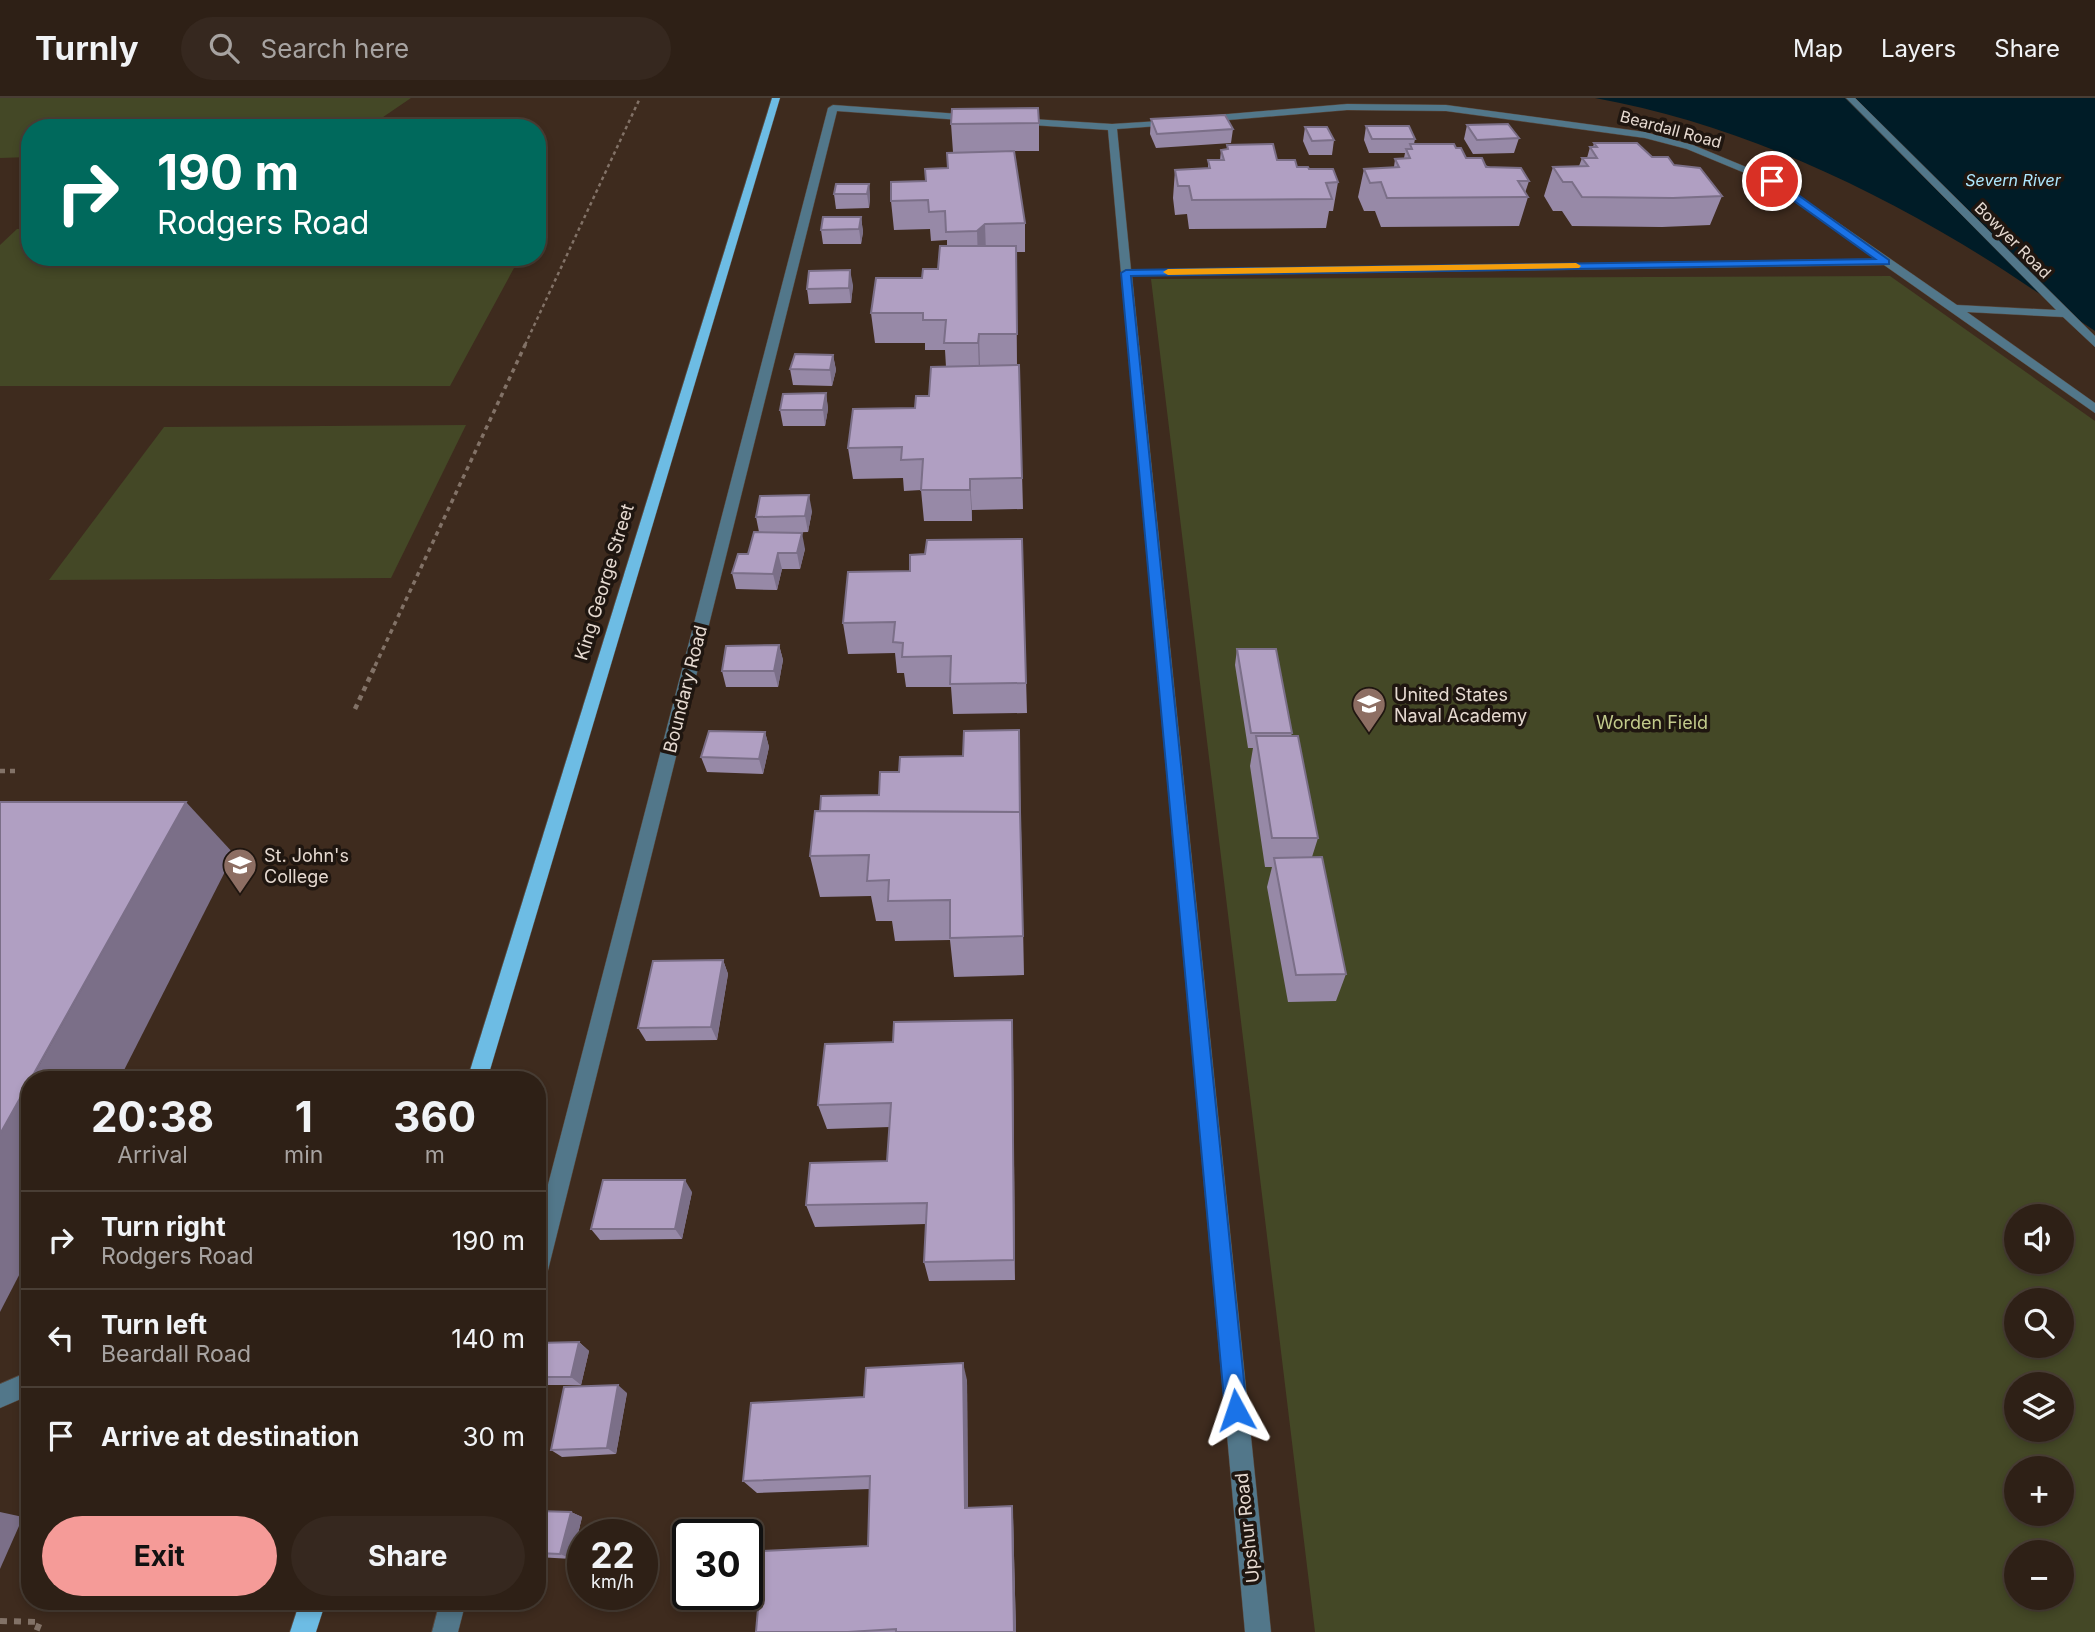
<!DOCTYPE html>
<meta charset="utf-8">
<style>
body{margin:0;font-family:Inter,sans-serif;background:#36281f;color:#f1f3f6;height:100vh;display:flex;flex-direction:column;font-size:26px;white-space:nowrap}
*{box-sizing:border-box;margin:0}
p{font-size:23px;color:#a7a3a1}
.icon{flex:none;width:38px;height:38px;fill:none;stroke:currentColor;stroke-width:2;stroke-linecap:round;stroke-linejoin:round}
.map{position:relative;flex:1;overflow:hidden}
.drawer{position:absolute;left:21px;top:973px;width:525px;height:539px;display:flex;flex-direction:column;background:#2e2016;border-radius:28px;box-shadow:0 4px 10px #0003,0 0 0 2px #493e35}
.drawer>*{flex:none}
.banner{position:absolute;left:21px;top:21px;width:525px;height:147px;border-radius:28px;box-shadow:0 4px 10px #0003,0 0 0 2px #493e35;background:#00695c;color:#fff;overflow:hidden}
.tools{position:absolute;left:2004px;top:1106px;display:grid;gap:14px}
.tools a{display:grid;place-items:center;width:70px;height:70px;border-radius:50%;background:#2e2016;box-shadow:0 4px 10px #0003,0 0 0 2px #493e35;font-size:35px}
.speed{position:absolute;left:567px;top:1421px;display:flex;gap:14px;font-size:35px;font-weight:700;text-align:center}
.speed>*{display:grid;place-content:center;width:91px;height:91px;border-radius:50%;background:#2e2016;box-shadow:0 4px 10px #0003,0 0 0 2px #493e35;line-height:1}
.speed small{font-size:18px;font-weight:400}
.speed .limit{border:4px solid #111;border-radius:10px;background:#fff;color:#111}
.pin{position:absolute;display:grid;place-items:center;width:60px;height:60px;color:#fff;margin:-30px;border:4px solid #fff;border-radius:50%;box-shadow:0 2px 7px #0007}
.me{position:absolute;width:77px;margin:-38px;rotate:355deg;stroke-linejoin:round;filter:drop-shadow(0 0 5px #0008)}
.turn{display:flex;align-items:center;gap:24px;height:147px;padding:0 21px;font-size:32px}
.turn .icon{width:91px;height:91px;stroke-width:2.5}
.turn b{display:block;font-size:49px;line-height:60px}
.eta{display:flex;justify-content:space-evenly;align-items:center;height:119px;text-align:center}
.eta b{font-size:42px;font-weight:700;line-height:49px}
.cta{display:flex;gap:14px;margin-top:auto;padding:14px 21px}
.cta a{flex:1;height:80px;border-radius:42px;background:#f59b98;color:#111;font-size:28px;font-weight:700;line-height:80px;text-align:center}
.cta a+a{background:#36281f;color:#f1f3f6}
ul{padding:0;list-style:none}
li{display:flex;align-items:center;gap:21px;height:98px;padding:0 21px;border-top:2px solid #493e35}
li div{flex:1}
li b{display:block;font-size:26px}
li em{font-style:normal}
header{display:flex;align-items:center;gap:42px;box-sizing:border-box;height:98px;padding:0 35px;background:#2e2016;border-bottom:2px solid #493e35}
header strong{font-size:33px}
nav{display:flex;gap:38px;margin-inline-start:auto;font-size:24px}
.search{width:490px;height:63px;background:#36281f;display:flex;align-items:center;gap:18px;box-sizing:border-box;padding:0 24px;border-radius:38px;color:#a7a3a1;font-size:26px}
.map>svg:first-child{display:block}
</style>
<header>
<strong>Turnly</strong>
<div class="search"><svg class="icon" aria-label="search" viewBox="0 0 24 24"><circle cx="10" cy="10" r="6"/><path d="M15 15l6 6"/></svg>Search here</div>
<nav><a>Map</a><a>Layers</a><a>Share</a></nav>
</header>
<div class="map">
<svg width="2095" height="1534" viewBox="0 0 2095 1534">
<rect width="100%" height="100%" fill="#3e2b1e"/>
<!-- green -->
<g fill="#444826" fill-rule="evenodd">
<polygon points="0,0 411,0 367,30 30,30 30,59 0,60"/>
<polygon points="17,131 30,131 30,159 520,159 450,288 0,288 0,147"/>
<path d="M1890,178L2095,323V1534H1315L1151,181ZM2016,1118H2062V1164H2016ZM2016,1202H2062V1248H2016ZM2016,1286H2062V1332H2016ZM2016,1370H2062V1416H2016ZM2016,1454H2062V1500H2016Z"/>
<polygon points="466,327 391,480 49,482 164,329"/>
</g>
<!-- water -->
<path fill="#001c27" d="M1595,0H2095V233C2051,204 2007,173 1962,146C1848,78 1726,24 1595,0Z"/>
<g fill="none" stroke-linecap="round" stroke-linejoin="round">
<!-- minor casing -->
<g stroke="#59473b" stroke-width="1">
<g id="minor">
<polygon points="1846,0 1855,0 2095,238 2095,249 2063,219 1967,214 2095,305 2095,315 1884,167 1132,178 1271,1534 1245,1534 1108,32 1016,26 1011,23 1016,20 1112,26 1176,22 1178,24 1173,27 1117,31 1131,172 1875,161 1769,85 1687,51 1645,40 1446,13 1347,12 1205,24 1200,21 1205,18 1347,6 1446,7 1645,34 1693,47 1775,81 1957,207 2056,212"/>
<polygon points="833,7 974,17 979,20 974,23 837,13 548,1172 545,1180 537,1183 537,1129 828,10"/>
<polygon points="30,1273 30,1297 0,1310 0,1286"/>
<polygon points="440,1503 466,1503 458,1534 432,1534"/>
</g>
</g>
<!-- major casing -->
<g stroke="#59473b" stroke-width="1">
<g id="major">
<polygon points="772,0 780,0 487,982 467,982"/>
<polygon points="300,1503 326,1503 316,1534 290,1534"/>
</g>
</g>
<!-- path-far3 -->
<polyline stroke="#827267" stroke-width="2.5" stroke-dasharray="3.5 3.5" stroke-linecap="butt" points="525,247 640,0"/>
<!-- path-far2 -->
<polyline stroke="#827267" stroke-width="3.5" stroke-dasharray="4.5 4.5" stroke-linecap="butt" points="375,568 526,245"/>
<!-- path-far1 -->
<g stroke="#827267" stroke-width="4.5" stroke-dasharray="5 5" stroke-linecap="butt">
<polyline points="355,611 376,566"/>
<polyline points="0,673 18,673"/>
</g>
<!-- path -->
<polyline stroke="#827267" stroke-width="6" stroke-dasharray="7 7" stroke-linecap="butt" points="0,1523 40,1524 36,1534"/>
<!-- minor -->
<use href="#minor" fill="#52778a" fill-rule="evenodd"/>
<!-- major -->
<use href="#major" fill="#6dbce4" fill-rule="evenodd"/>
</g>
<!-- wall -->
<g fill="#9789a7">
<polygon points="1151,21 1233,31 1231,45 1156,50 1150,36"/>
<polygon points="1039,25 1039,53 1014,53 1025,125 1025,154 1016,154 1017,267 980,267 980,268 1019,267 1023,411 972,412 972,423 924,423 921,392 904,393 903,380 853,381 848,350 915,310 929,298 946,269 945,252 925,252 925,245 875,245 871,215 922,180 938,171 947,148 947,142 931,143 930,131 894,132 891,103 948,70 980,54 953,54 951,26"/>
<polygon points="1467,27 1519,40 1514,55 1473,56 1464,41"/>
<polygon points="1366,28 1415,41 1414,46 1456,50 1466,60 1529,83 1525,95 1528,99 1519,128 1381,129 1375,113 1364,113 1358,99 1364,71 1394,69 1395,61 1404,60 1405,55 1369,55 1364,42"/>
<polygon points="1305,29 1334,42 1332,57 1309,57 1303,43"/>
<polygon points="1594,45 1652,59 1674,67 1722,98 1710,127 1662,129 1572,128 1562,113 1553,113 1544,98 1553,69 1579,68 1582,60 1587,60 1590,49 1593,49"/>
<polygon points="1227,47 1297,69 1309,71 1338,84 1333,113 1329,113 1326,130 1189,131 1187,116 1175,117 1173,100 1175,72 1208,70 1208,62 1220,62 1221,52 1227,52"/>
<polygon points="869,86 870,100 869,110 836,111 834,96"/>
<polygon points="861,119 863,134 861,146 823,146 821,132"/>
<polygon points="853,187 851,205 809,206 807,191"/>
<polygon points="833,257 836,272 832,288 793,287 790,271"/>
<polygon points="826,295 828,311 825,328 783,328 780,312"/>
<polygon points="812,413 808,434 776,435 805,451 800,471 782,471 777,492 736,491 732,475 748,456 759,434 756,419"/>
<polygon points="1022,441 1027,615 953,616 951,589 906,589 904,575 897,575 895,555 848,556 843,525 910,473 925,456"/>
<polygon points="779,547 783,562 778,589 726,589 722,573"/>
<polygon points="1237,551 1292,635 1291,638 1318,740 1312,759 1346,876 1336,903 1288,904 1267,789 1272,769 1265,769 1250,668 1253,650 1248,650 1235,567"/>
<polygon points="1019,632 1024,877 954,879 950,842 895,843 892,823 876,823 871,798 820,799 810,758 820,713 879,697 899,674 963,658"/>
<polygon points="765,634 769,649 763,676 707,674 701,659"/>
<polygon points="723,862 728,876 717,942 646,943 638,930"/>
<polygon points="1012,922 1013,947 1015,1182 929,1183 924,1164 926,1126 815,1129 806,1107 887,1063 890,1029 827,1031 818,1007 893,944"/>
<polygon points="692,1094 682,1141 600,1142 591,1131"/>
<polygon points="579,1244 589,1253 581,1287 541,1287 537,1284 537,1245"/>
<polygon points="967,1282 968,1410 1012,1408 1013,1419 1016,1534 756,1534 868,1448 870,1391 757,1395 743,1383 864,1299"/>
<polygon points="627,1295 616,1356 562,1359 551,1352"/>
<polygon points="537,1413 571,1414 582,1419 572,1461 537,1459"/>
</g>
<!-- shaded-wall -->
<g fill="#7b6f88">
<polygon points="869,86 870,100 869,110 867,96"/>
<polygon points="861,119 863,134 861,146 859,131"/>
<polygon points="985,126 986,155 978,162 977,133"/>
<polygon points="850,172 853,187 851,205 849,190"/>
<polygon points="979,236 980,267 979,275 978,245"/>
<polygon points="833,257 836,272 832,288 830,272"/>
<polygon points="826,295 828,311 825,328 823,312"/>
<polygon points="970,381 972,412 972,423 970,392"/>
<polygon points="809,397 812,413 808,434 805,418"/>
<polygon points="802,435 805,451 800,471 797,455"/>
<polygon points="778,455 782,471 777,492 773,476"/>
<polygon points="779,547 783,562 778,589 774,573"/>
<polygon points="765,634 769,649 763,676 759,661"/>
<polygon points="186,704 234,756 119,982 31,982"/>
<polygon points="723,862 728,876 717,942 711,929"/>
<polygon points="1012,922 1013,947 1015,1182 1014,1162"/>
<polygon points="30,983 30,1156 0,1214 0,1036"/>
<polygon points="685,1082 692,1094 682,1141 675,1131"/>
<polygon points="579,1244 589,1253 581,1287 571,1279"/>
<polygon points="963,1265 967,1282 968,1421 965,1410"/>
<polygon points="618,1287 627,1295 616,1356 607,1350"/>
<polygon points="1012,1408 1013,1419 1016,1534 1014,1534"/>
<polygon points="0,1414 23,1419 0,1471"/>
<polygon points="571,1414 582,1419 572,1461 560,1456"/>
</g>
<!-- building -->
<g fill="#b09fc2" stroke="#7b6f88" stroke-width="2">
<polygon points="1038,10 1039,25 951,26 952,11"/>
<polygon points="1225,17 1233,31 1157,36 1151,21"/>
<polygon points="1508,26 1519,40 1477,42 1467,27"/>
<polygon points="1366,28 1409,28 1415,41 1372,41"/>
<polygon points="1305,29 1327,29 1334,42 1312,43"/>
<polygon points="1594,45 1637,45 1652,59 1668,59 1674,67 1700,70 1722,98 1673,100 1582,99 1572,84 1563,84 1553,69 1588,68 1582,60 1597,60 1590,49 1597,49"/>
<polygon points="1273,46 1277,62 1295,62 1297,69 1308,69 1309,71 1333,71 1338,84 1326,85 1332,101 1192,102 1189,88 1178,88 1175,72 1210,70 1208,62 1224,62 1221,52 1228,51 1227,47"/>
<polygon points="1410,46 1454,46 1456,50 1461,50 1466,60 1482,60 1486,69 1521,70 1529,83 1518,83 1528,99 1387,100 1381,84 1370,85 1364,71 1399,69 1395,61 1410,60 1406,51 1412,51"/>
<polygon points="1014,53 1025,125 985,126 977,133 946,134 945,113 929,114 928,102 891,103 891,84 926,83 925,71 948,70 947,55"/>
<polygon points="836,86 869,86 867,96 834,96"/>
<polygon points="823,119 861,119 859,131 821,132"/>
<polygon points="940,148 1016,148 1017,236 979,236 978,245 944,245 946,222 923,222 923,215 871,215 876,180 922,180 923,171 938,171"/>
<polygon points="850,172 849,190 807,191 809,173"/>
<polygon points="795,256 833,257 830,272 790,271"/>
<polygon points="1019,267 1022,380 970,381 970,392 921,392 923,361 901,362 902,349 848,350 853,311 915,310 916,298 929,298 931,269"/>
<polygon points="826,295 823,312 780,312 783,296"/>
<polygon points="809,397 805,418 756,419 760,398"/>
<polygon points="754,434 802,435 797,455 778,455 773,476 732,475 738,456 748,456"/>
<polygon points="1022,441 1026,585 950,586 951,558 902,559 903,545 893,544 895,524 843,525 848,474 910,473 910,457 925,456 927,442"/>
<polygon points="779,547 774,573 722,573 726,548"/>
<polygon points="1237,551 1276,551 1292,635 1251,635"/>
<polygon points="1019,632 1020,726 1020,714 820,713 821,698 879,697 880,674 899,674 900,659 963,658 964,633"/>
<polygon points="709,633 765,634 759,661 701,659"/>
<polygon points="1256,638 1298,638 1318,740 1272,740"/>
<polygon points="0,704 186,704 0,1036"/>
<polygon points="815,713 1020,714 1023,838 950,840 950,802 888,803 889,782 867,783 869,757 810,758"/>
<polygon points="1322,759 1346,876 1296,877 1274,760"/>
<polygon points="723,862 711,929 638,930 653,863"/>
<polygon points="1012,922 1014,1162 924,1164 927,1105 806,1107 810,1065 887,1063 891,1005 818,1007 825,946 893,944 894,924"/>
<polygon points="603,1082 685,1082 675,1131 591,1131"/>
<polygon points="579,1244 571,1279 537,1279 537,1245"/>
<polygon points="963,1265 965,1410 1012,1408 1014,1534 896,1534 896,1531 848,1534 756,1534 763,1453 868,1448 870,1378 743,1383 751,1305 864,1299 866,1270"/>
<polygon points="618,1287 607,1350 551,1352 564,1289"/>
<polygon points="537,1413 571,1414 560,1456 537,1455"/>
</g>
<!-- route -->
<polygon fill="#1a73e8" stroke="#114b97" stroke-width="2" points="1769,81 1776,81 1889,162 1889,166 1131,178 1247,1312 1244,1320 1236,1323 1228,1320 1225,1312 1121,175 1126,172 1875,161 1769,85"/>
<!-- slow -->
<polygon fill="#f59e0b" points="1576,165 1581,168 1579,170 1168,177 1163,174 1168,171"/>
<!-- icons -->
<defs>
<g id="university-pin" transform="scale(1.75)"><path d="M0 17L-7.5 6A9.5 9.5 0 1 1 7.5 6Z" fill="#8d6e63" stroke="#1f1610"/><path d="M0-5L7-2L0 1L-7-2ZM-4 1L0 2.5L4 1V4Q0 6-4 4Z" fill="#fff"/></g>
</defs>
<g fill-rule="evenodd">
<use href="#university-pin" x="1369" y="606"/>
<use href="#university-pin" x="240" y="767"/>
</g>
<g text-anchor="middle" dominant-baseline="central" stroke-width="7" stroke-linejoin="round" paint-order="stroke">
<!-- far-street labels -->
<g font-size="16" fill="#e6dad1" stroke="#1f1610">
<text transform="translate(1671 31) rotate(15)">Beardall Road</text>
<text transform="translate(2013 142) rotate(45)">Bowyer Road</text>
</g>
<!-- far-water labels -->
<g font-size="16" font-style="italic" fill="#aee8ff" stroke="#1f1610">
<text x="2013" y="82">Severn River</text>
</g>
<!-- street labels -->
<g font-size="18" fill="#e6dad1" stroke="#1f1610">
<text transform="translate(604 484) rotate(-73)">King George Street</text>
<text transform="translate(685 591) rotate(-76)">Boundary Road</text>
<text transform="translate(1247 1430) rotate(-96)">Upshur Road</text>
</g>
<!-- poi labels -->
<g font-size="18" fill="#e6dad1" stroke="#1f1610" text-anchor="start">
<text x="1394" y="596">United States<tspan x="1394" dy="21">Naval Academy</tspan></text>
<text x="264" y="757">St. John's<tspan x="264" dy="21">College</tspan></text>
</g>
<!-- park labels -->
<g font-size="18" fill="#c2ca8b" stroke="#1f1610">
<text x="1652" y="624">Worden Field</text>
</g>
</g>
</svg>
<div class="tools">
<a><svg class="icon" aria-label="sound" viewBox="0 0 24 24"><path d="M4 9h4l5-4v14l-5-4H4zM17 9q2 3 0 6"/></svg></a>
<a><svg class="icon" aria-label="search" viewBox="0 0 24 24"><circle cx="10" cy="10" r="6"/><path d="M15 15l6 6"/></svg></a>
<a><svg class="icon" aria-label="layers" viewBox="0 0 24 24"><path d="M12 4l9 5-9 5-9-5zM3 14l9 5 9-5"/></svg></a>
<a>+</a>
<a>−</a>
</div>
<div class="speed"><div>22<small>km/h</small></div><div class="limit">30</div></div>
<div class="pin" style="left:1772px;top:83px;background:#d93025"><svg class="icon" aria-label="arrive" viewBox="0 0 24 24"><path d="M6 21V4h12l-3 4 3 4H6"/></svg></div>
<svg class="me" style="left:1236px;top:1312px" viewBox="-20 -20 40 40"><path d="M0-17L14 15 0 8-14 15z" fill="#1a73e8" stroke="#fff" stroke-width="4"/></svg>
<div class="banner">
<div class="turn"><svg class="icon" aria-label="right" viewBox="0 0 24 24"><path d="M7 20v-9h11M14 6l5 5-5 5"/></svg><div><b>190 m</b>Rodgers Road</div></div>
</div>
<section class="drawer">
<div class="eta">
<div><b>20:38</b><p>Arrival</p></div>
<div><b>1</b><p>min</p></div>
<div><b>360</b><p>m</p></div>
</div>
<ul>
<li><svg class="icon" aria-label="right" viewBox="0 0 24 24"><path d="M7 20v-9h11M14 6l5 5-5 5"/></svg><div><b>Turn right</b><p>Rodgers Road</p></div><em>190 m</em></li>
<li><svg class="icon" aria-label="left" viewBox="0 0 24 24"><path d="M17 20v-9H6M10 6l-5 5 5 5"/></svg><div><b>Turn left</b><p>Beardall Road</p></div><em>140 m</em></li>
<li><svg class="icon" aria-label="arrive" viewBox="0 0 24 24"><path d="M6 21V4h12l-3 4 3 4H6"/></svg><div><b>Arrive at destination</b></div><em>30 m</em></li>
</ul>
<div class="cta"><a>Exit</a><a>Share</a></div>
</section>
</div>
